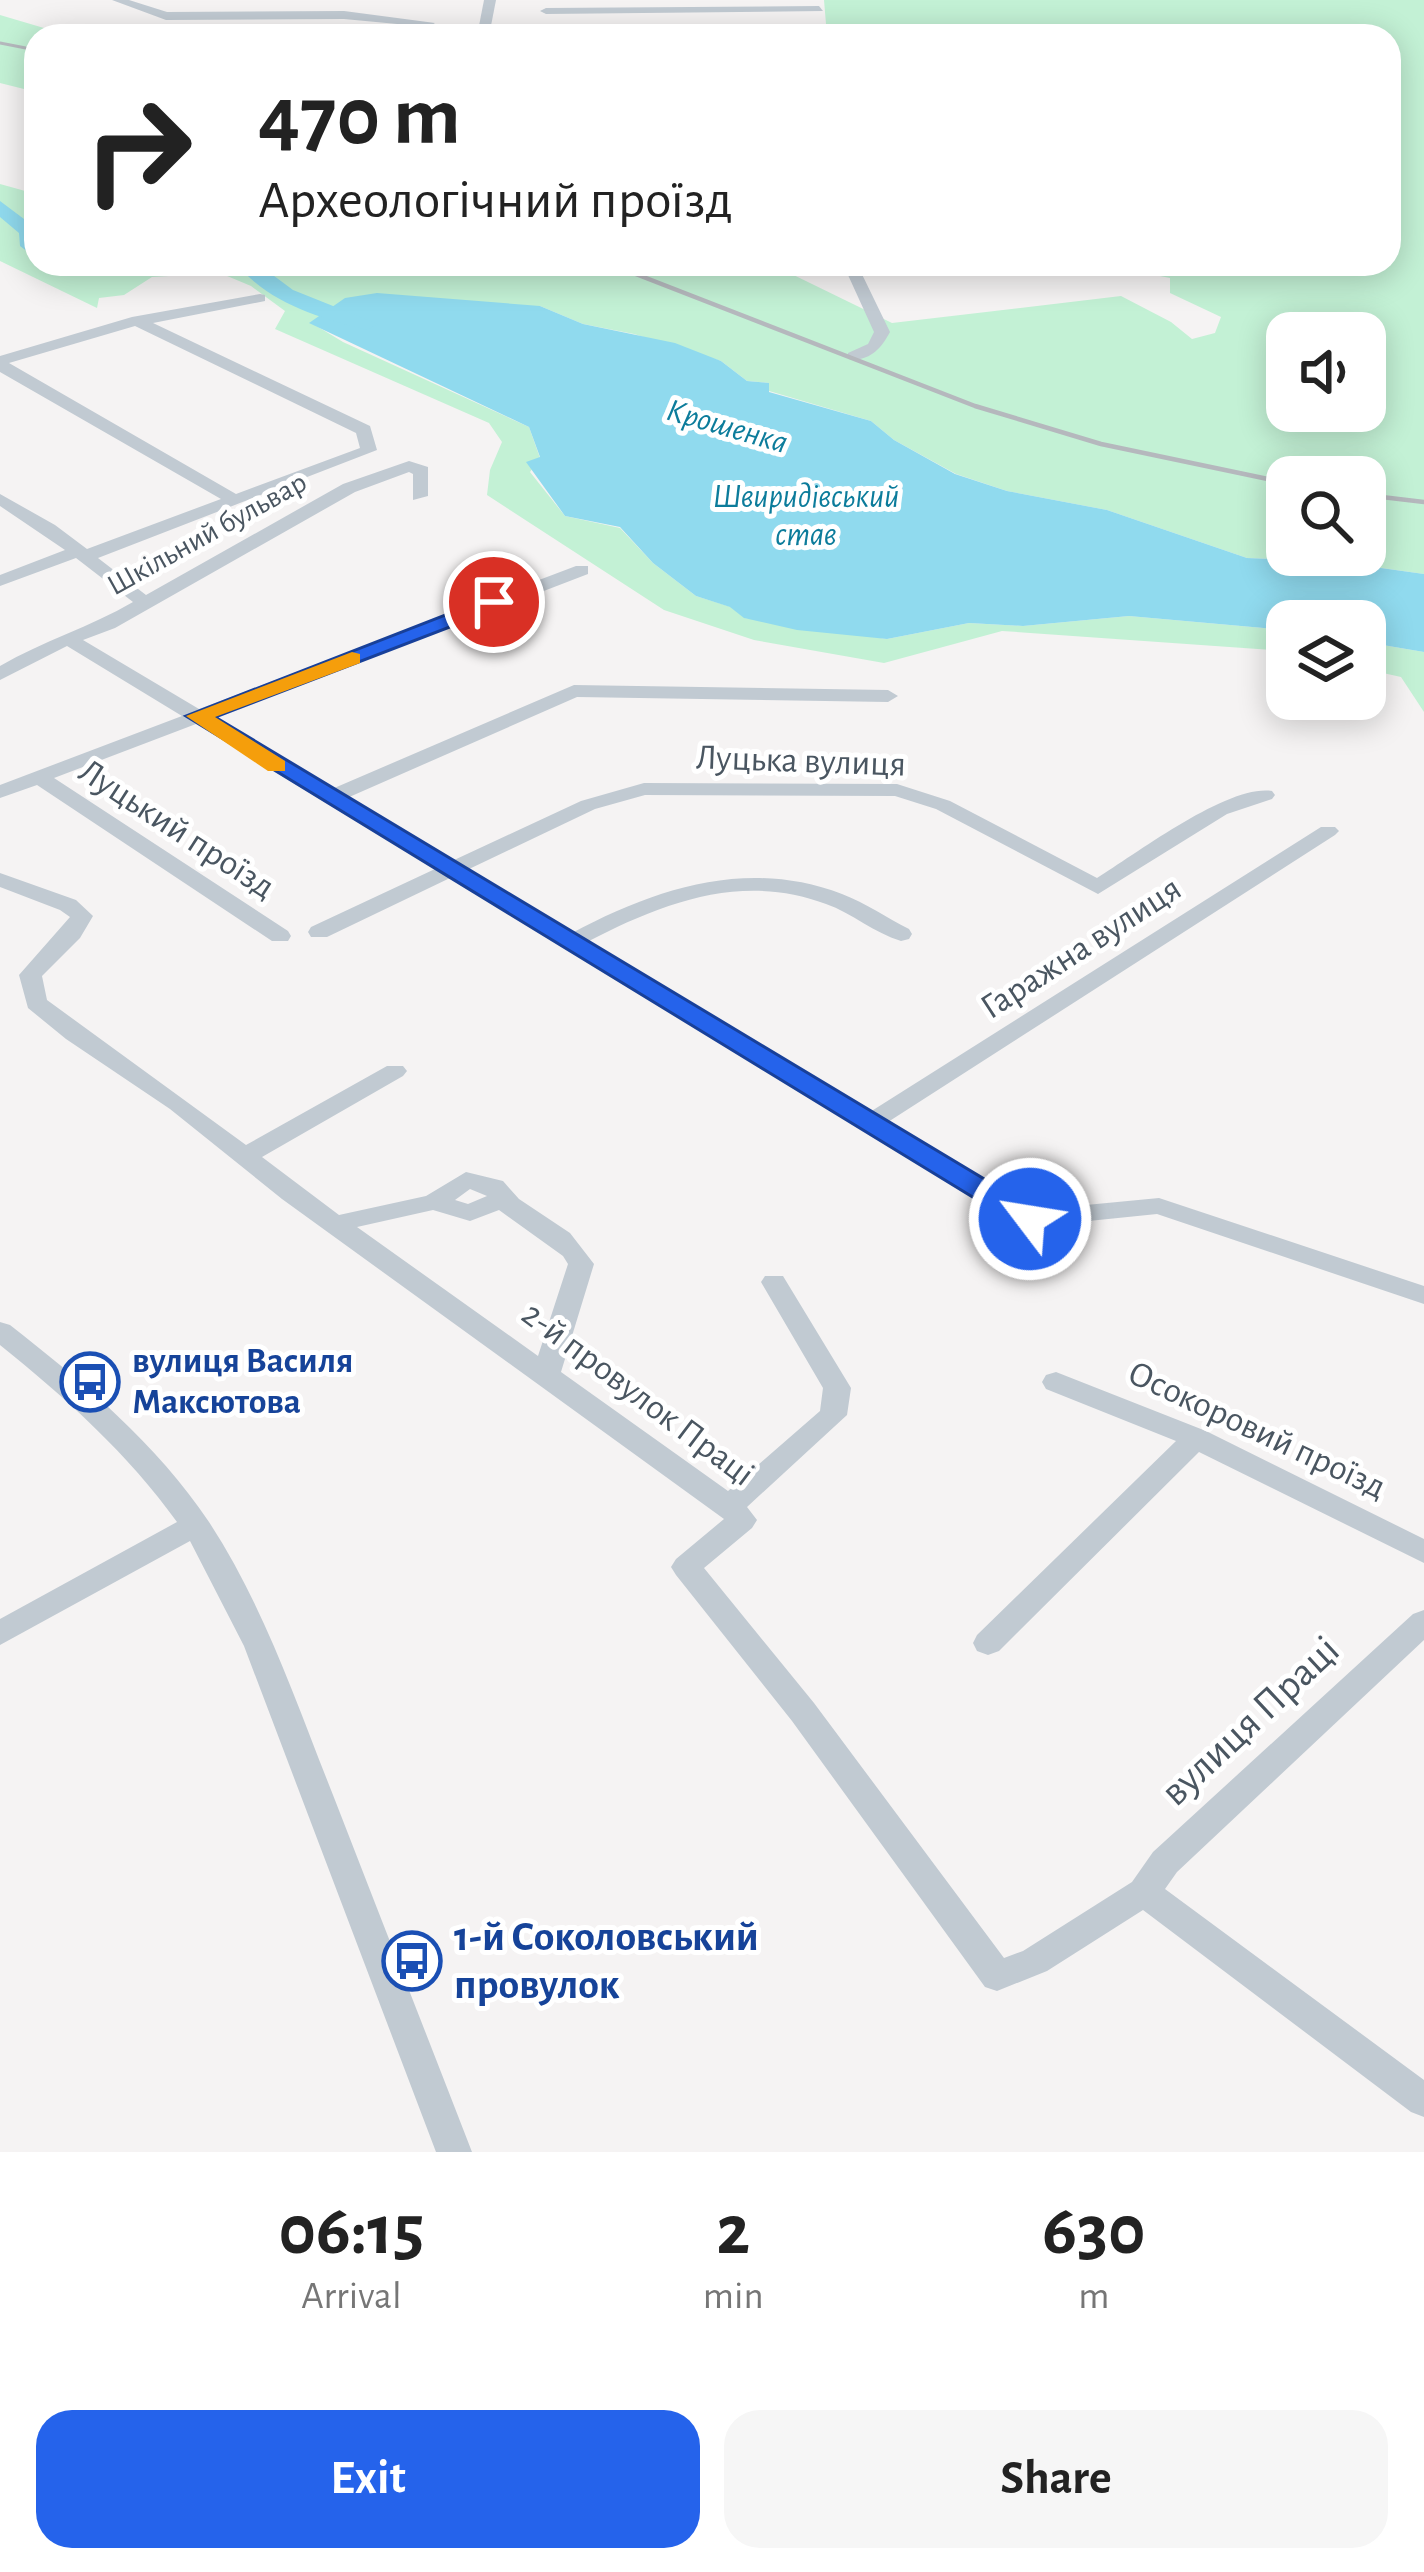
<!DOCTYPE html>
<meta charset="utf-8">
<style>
body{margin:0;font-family:"Alegreya Sans",sans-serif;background:#f6f6f6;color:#222;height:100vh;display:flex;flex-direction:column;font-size:45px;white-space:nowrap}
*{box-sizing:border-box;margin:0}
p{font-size:39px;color:#767676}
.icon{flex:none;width:66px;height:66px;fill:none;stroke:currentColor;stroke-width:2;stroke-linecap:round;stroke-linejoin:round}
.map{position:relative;height:2152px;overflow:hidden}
.details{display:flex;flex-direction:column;background:#fff;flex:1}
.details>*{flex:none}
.banner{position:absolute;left:24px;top:24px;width:1377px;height:252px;border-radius:36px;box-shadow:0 6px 30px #0003;background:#fff;color:#222;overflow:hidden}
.fabs{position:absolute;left:1266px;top:312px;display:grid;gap:24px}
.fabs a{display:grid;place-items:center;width:120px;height:120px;border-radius:24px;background:#fff;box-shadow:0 6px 30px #0003;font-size:60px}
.pin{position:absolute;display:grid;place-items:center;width:102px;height:102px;color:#fff;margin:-51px;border:6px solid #fff;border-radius:50%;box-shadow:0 3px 12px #0007}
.me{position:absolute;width:132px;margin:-66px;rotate:301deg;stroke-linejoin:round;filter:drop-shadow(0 0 9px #0008)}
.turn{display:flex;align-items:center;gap:42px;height:252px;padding:0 36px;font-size:54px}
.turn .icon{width:156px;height:156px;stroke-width:2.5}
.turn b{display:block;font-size:84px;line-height:102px}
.eta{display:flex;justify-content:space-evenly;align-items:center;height:204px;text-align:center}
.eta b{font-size:72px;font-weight:700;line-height:84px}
.primary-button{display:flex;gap:24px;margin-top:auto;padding:24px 36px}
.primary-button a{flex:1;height:138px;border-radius:36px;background:#2563eb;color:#fff;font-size:48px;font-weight:700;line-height:138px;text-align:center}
.primary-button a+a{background:#f6f6f6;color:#222}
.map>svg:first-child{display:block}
</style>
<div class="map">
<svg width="1424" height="2152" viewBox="0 0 1424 2152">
<rect width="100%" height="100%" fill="#f5f3f3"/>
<!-- green -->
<g fill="#c3f1d5" fill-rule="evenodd">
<path d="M824,0H1424V574L1331,561L1247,558L1107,510L1007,491L956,474L894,440L871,421L769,391V383L747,381L721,361L634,334L583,324L540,306L310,322L343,342L529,427L540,458L530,472L565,516L620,528L653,563L696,596L731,607L745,618L887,639L969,623L1023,626L1129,616L1287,630V651L1002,631L884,663L754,640L664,610L487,495L490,470L502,442L489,423L275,329L285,311L251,286L220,273L152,277L124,295L99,298L97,308L0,261V184L36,194V264H771L892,323L1121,296L1171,322L1192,339L1215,333L1221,317L1170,293V278L1099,264H1389V36H827ZM1287,333H1365V411H1287ZM1287,477H1365V555H1287Z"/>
<polygon points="0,15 71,36 36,36 36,92 0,83"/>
<polygon points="1365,642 1424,652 1424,712 1401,677 1365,669"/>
</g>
<!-- water -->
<polygon fill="#90daee" points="377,293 540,306 583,324 675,343 721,361 747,381 769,383 769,392 871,421 894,440 955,474 1007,491 1107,510 1247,558 1331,561 1424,574 1424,652 1365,642 1365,621 1287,621 1287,630 1129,616 1023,626 969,623 887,639 797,630 744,618 730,607 696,596 653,563 620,527 565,516 526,462 540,457 529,427 309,323 345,298"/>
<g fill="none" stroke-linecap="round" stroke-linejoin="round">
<!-- river -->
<g fill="#90daee" fill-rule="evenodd">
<polygon points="0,201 36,228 36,258 20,246 19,233 0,217"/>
<path d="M237,264H258L293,290L378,324L367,330C320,318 268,303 237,264Z"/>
</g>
<!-- minor -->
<g fill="#c1cad2" fill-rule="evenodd">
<polygon points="112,0 129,0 167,12 344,11 435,23 429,27 344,19 166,20"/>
<polygon points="484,0 496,0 489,36 477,36"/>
<polygon points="819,6 823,11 546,14 540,11 546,8"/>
<path d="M843,264H857L890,332C881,349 869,362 848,359V353L868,344L874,332Z"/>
<path d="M260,294L265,295V301L153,323L370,426L377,450L98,558L146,595L343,484L409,461L428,467V496L413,500V474L409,472L355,492L115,628L83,640L199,709L576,566H588V574L213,718L332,789L574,685L888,690L898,696L888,702L577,697L347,798L452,861L581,801L644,783L897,784L950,801L1097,878C1136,854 1228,784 1272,791L1275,795L1272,799L1227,814L1098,894L936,809L895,796L645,795L595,809L467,870L572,933C657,888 747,858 842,894C866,903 887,918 909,929L912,934L909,939L901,941C874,933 852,913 826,904C742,872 662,903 587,942L870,1112L1321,827H1335L1339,831L1335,835L888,1122L1034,1210L1159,1198L1424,1286V1304L1157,1214L1030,1227L1021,1225L450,878L327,937H311L308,932L311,927L435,869L196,724L54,778L288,931L291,936L288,941H272L37,785L0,798V785L182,716L67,646L0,680V666C43,641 90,627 133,602L76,558L0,586V575L65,550L0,506V494L55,525L87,549L221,499L0,372V356L132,317ZM135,326L356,433L360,448L236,494L9,363Z"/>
<path d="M0,873L76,900L93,916L80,938L42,976L47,1000L246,1145L387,1066H403L407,1071L403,1076L262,1157L339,1215L426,1196L466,1172L503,1181L519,1199L570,1233L594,1264L561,1372L728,1491L820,1411L823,1388L761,1282L765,1276H783L851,1388L847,1415L747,1507L757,1520L752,1528L704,1568L814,1703L1004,1958L1023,1951L1132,1882L1153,1852L1413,1614L1424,1610V1640L1177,1872L1165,1889L1424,2080V2117L1411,2112L1143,1910L1047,1971L997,1991L985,1987L792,1721L676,1575L671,1567L676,1559L724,1519L282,1199L170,1109L66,1039L28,1008L19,975L70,917L60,910L0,887ZM470,1189L487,1196L468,1204L455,1200ZM433,1210L470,1221L499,1210L563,1256L568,1264L538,1356L357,1227Z"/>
<path d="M0,1322L10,1325C83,1382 157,1444 209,1522C264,1606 296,1702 333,1795C379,1914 426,2033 472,2152H436L244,1646L190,1541L0,1645V1619L177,1522C128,1454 66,1398 0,1345Z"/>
<polygon points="1056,1372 1206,1431 1424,1539 1424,1563 1199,1452 999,1651 988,1655 977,1651 973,1643 977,1635 1176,1441 1046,1389 1042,1382 1046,1375"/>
</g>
<!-- rail-far1 -->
<polyline stroke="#b5b8bd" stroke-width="3" points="0,43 36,50"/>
<!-- rail -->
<g stroke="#b5b8bd" stroke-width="4.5">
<polyline points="610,264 975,406 1101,444 1287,483"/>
<polyline points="1365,495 1424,502"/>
</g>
</g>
<!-- route -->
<polygon fill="#2563eb" stroke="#184099" stroke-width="3" points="494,596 502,598 502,607 215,717 1041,1213 1045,1219 1041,1226 1020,1226 186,716"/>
<!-- slow -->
<polygon fill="#f59e0b" points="352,652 360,654 360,663 215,717 285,761 285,771 268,771 186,716"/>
<!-- icons -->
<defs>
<g id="bus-ring" transform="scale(3)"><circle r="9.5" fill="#fff" stroke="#1a4fb4" stroke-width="1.5"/><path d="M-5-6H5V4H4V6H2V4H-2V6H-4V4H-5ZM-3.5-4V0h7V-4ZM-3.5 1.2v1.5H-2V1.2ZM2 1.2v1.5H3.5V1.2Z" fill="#1a4fb4"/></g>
</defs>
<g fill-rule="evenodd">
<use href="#bus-ring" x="90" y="1382"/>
<use href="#bus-ring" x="412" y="1961"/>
</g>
<g text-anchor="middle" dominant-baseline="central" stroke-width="10" stroke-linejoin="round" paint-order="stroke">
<!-- far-street labels -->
<g font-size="30" fill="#4a5661" stroke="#fff">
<text transform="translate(207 534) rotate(-29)">Шкільний бульвар</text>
</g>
<!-- far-water labels -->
<g font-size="33" font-style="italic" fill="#0c7c9b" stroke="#fff">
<text transform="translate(727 427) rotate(16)">Крошенка</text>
<text x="806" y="497">Швиридівський<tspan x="806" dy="38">став</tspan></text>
</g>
<!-- street labels -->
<g font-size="36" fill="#4a5661" stroke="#fff">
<text transform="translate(801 761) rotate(2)">Луцька вулиця</text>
<text transform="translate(177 829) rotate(33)">Луцький проїзд</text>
<text transform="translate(1081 948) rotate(-33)">Гаражна вулиця</text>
<text transform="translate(638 1394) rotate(37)">2-й провулок Праці</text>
<text transform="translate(1257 1430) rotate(25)">Осокоровий проїзд</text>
</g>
<!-- transit labels -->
<g font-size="36" font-weight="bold" fill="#164399" stroke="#fff" text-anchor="start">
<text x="132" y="1361">вулиця Василя<tspan x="132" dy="41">Максютова</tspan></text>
</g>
<!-- near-street labels -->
<g font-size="42" fill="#4a5661" stroke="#fff">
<text transform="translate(1250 1721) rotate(-43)">вулиця Праці</text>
</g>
<!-- near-transit labels -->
<g font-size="42" font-weight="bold" fill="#164399" stroke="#fff" text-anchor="start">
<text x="454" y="1937">1-й Соколовський<tspan x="454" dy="48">провулок</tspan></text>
</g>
</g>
</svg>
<div class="fabs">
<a><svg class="icon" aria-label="sound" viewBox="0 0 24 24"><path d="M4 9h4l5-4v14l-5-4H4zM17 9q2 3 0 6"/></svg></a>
<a><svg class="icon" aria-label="search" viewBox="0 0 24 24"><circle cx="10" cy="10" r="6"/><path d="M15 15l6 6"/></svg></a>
<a><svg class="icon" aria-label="layers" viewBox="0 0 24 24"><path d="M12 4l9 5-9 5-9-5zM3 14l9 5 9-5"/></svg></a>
</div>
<div class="pin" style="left:494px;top:602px;background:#d93025"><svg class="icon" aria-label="arrive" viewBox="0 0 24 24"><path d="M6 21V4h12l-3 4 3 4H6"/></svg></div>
<svg class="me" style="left:1030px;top:1219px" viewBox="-20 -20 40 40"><circle r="17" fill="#2563eb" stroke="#fff" stroke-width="3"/><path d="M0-11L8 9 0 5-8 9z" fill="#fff"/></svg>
<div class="banner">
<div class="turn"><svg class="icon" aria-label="right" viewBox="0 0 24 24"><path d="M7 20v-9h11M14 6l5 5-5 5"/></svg><div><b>470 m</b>Археологічний проїзд</div></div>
</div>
</div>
<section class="details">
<div class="eta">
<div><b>06:15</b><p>Arrival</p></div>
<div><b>2</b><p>min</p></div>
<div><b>630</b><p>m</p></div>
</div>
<div class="primary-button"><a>Exit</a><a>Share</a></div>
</section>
